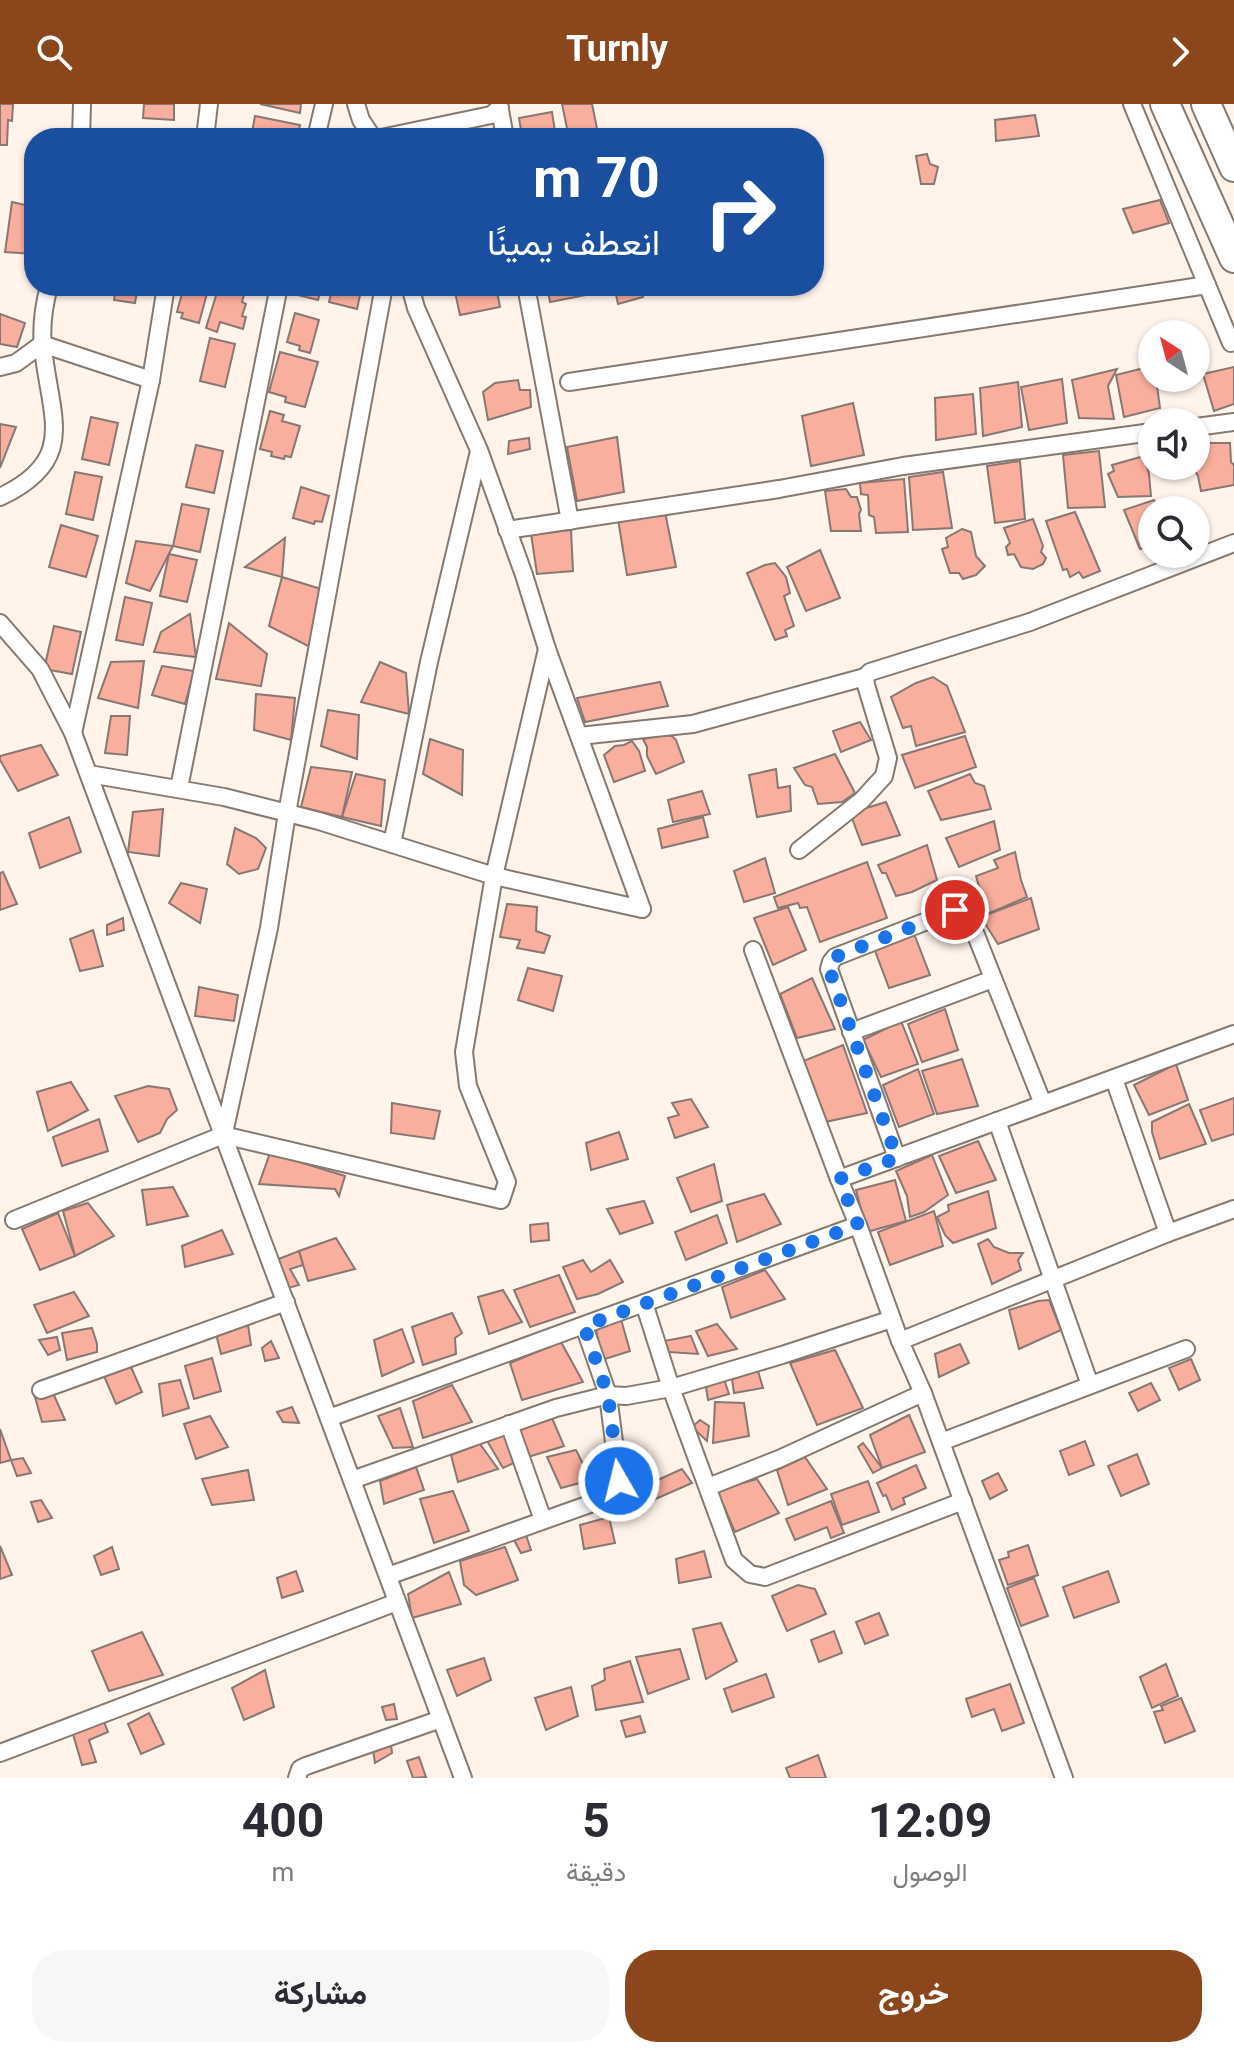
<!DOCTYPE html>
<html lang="ar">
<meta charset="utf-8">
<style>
body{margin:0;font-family:Georgia,Vazirmatn,serif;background:#f7f7f7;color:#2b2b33;direction:rtl;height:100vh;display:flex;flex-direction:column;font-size:30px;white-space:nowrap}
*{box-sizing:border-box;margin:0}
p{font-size:26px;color:#7c7c81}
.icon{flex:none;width:44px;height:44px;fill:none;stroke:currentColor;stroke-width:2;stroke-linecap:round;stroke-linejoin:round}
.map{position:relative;height:1674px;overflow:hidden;direction:ltr}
.panel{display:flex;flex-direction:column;background:#fff;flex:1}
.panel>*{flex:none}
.hud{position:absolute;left:24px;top:24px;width:800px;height:168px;border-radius:32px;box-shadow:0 2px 6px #0004;direction:rtl;background:#1a4fa0;color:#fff;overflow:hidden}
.needle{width:52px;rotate:324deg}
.fabs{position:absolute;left:1138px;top:216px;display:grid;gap:16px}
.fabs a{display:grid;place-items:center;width:72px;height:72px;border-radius:50%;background:#fff;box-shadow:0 2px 6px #0004;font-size:40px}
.pin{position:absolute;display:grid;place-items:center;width:68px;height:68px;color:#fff;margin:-34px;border:4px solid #fff;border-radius:50%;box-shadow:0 2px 8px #0007}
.me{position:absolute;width:88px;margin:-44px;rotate:352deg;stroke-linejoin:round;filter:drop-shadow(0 0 6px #0008)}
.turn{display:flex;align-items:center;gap:28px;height:168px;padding:0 32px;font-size:36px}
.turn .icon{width:104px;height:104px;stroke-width:2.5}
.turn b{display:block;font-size:56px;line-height:68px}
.eta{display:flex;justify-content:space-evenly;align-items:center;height:136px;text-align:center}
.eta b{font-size:48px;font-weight:700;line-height:56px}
.cta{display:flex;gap:16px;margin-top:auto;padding:16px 32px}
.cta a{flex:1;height:92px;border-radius:32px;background:#8b471b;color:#fff;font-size:32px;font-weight:700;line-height:92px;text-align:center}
.cta a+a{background:#f7f7f7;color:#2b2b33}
header{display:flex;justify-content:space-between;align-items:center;height:104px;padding:0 32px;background:#8b471b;color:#fff;font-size:36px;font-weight:700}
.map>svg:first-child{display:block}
</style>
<header><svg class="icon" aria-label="forward" viewBox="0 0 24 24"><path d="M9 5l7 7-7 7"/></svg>Turnly<svg class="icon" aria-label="search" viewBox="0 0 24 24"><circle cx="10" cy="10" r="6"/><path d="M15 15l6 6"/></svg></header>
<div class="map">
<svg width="1234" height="1674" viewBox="0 0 1234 1674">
<rect width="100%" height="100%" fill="#fff3ea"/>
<!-- building -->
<g fill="#f9ae9e" stroke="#887773" stroke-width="2">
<polygon points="0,0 13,0 12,17 8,16 7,41 0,41"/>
<polygon points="144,0 174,0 174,16 143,14"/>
<polygon points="260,0 301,0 300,9"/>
<polygon points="562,0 592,0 599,34 569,34"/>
<polygon points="552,8 556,34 510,34 509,28 521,26 519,14"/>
<polygon points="1035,11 1039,32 996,37 995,16"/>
<polygon points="255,12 300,21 297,34 251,34"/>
<polygon points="927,50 930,60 938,63 934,80 921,80 916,52"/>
<polygon points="1160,96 1169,119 1133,129 1123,105"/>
<polygon points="12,98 34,103 34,150 5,148"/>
<polygon points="116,182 138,182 135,199 114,196"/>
<polygon points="184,182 209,182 199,219 181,214 183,209 177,208"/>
<polygon points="219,182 240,182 246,184 242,198 246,200 242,212 246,213 243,225 220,218 217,228 206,224"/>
<polygon points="283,182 322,182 318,196 282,187"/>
<polygon points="333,182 362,182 357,205 329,198"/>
<polygon points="472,182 496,182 500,203 460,211 455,188 473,184"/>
<polygon points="547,182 584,182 586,191 550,198"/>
<polygon points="614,182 641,182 643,193 618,200"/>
<polygon points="295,209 319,216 310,249 299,246 300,242 287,238"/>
<polygon points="0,210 25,219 17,243 0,240"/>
<polygon points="210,234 235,240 225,283 200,277"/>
<polygon points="280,248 318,258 305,303 285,298 286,293 269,288"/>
<polygon points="1152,262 1152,274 1156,274 1160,304 1124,313 1116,271"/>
<polygon points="1234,263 1234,300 1214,307 1203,270"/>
<polygon points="1117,265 1108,282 1114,315 1079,314 1072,276"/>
<polygon points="1062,275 1067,319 1029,326 1021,283"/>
<polygon points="518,276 520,286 530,286 531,303 488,316 483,288 495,279"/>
<polygon points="1018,278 1022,323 983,332 980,284"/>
<polygon points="973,290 976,330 936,336 935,294"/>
<polygon points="853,299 864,351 811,362 802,312"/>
<polygon points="270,307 284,311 282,317 300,322 291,353 285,352 284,355 271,352 272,348 260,345"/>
<polygon points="91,313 118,319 109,361 82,355"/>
<polygon points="0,320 16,323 0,364"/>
<polygon points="617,333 624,388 577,397 567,343"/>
<polygon points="529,334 530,345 508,350 509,337"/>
<polygon points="1200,339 1230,339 1231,358 1234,361 1234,381 1201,387 1198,372 1194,365 1198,359 1196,342"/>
<polygon points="196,341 223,347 214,389 186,383"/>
<polygon points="1099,347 1105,403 1068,404 1063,351"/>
<polygon points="1144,352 1149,370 1151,392 1118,393 1108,370 1114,367 1112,361"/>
<polygon points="1020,357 1025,415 995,419 987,362"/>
<polygon points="75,368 102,373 93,416 66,410"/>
<polygon points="943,368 952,424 913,426 909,373"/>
<polygon points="904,375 908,428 876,429 874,413 869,411 868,391 861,390 860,379"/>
<polygon points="301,383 329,392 322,418 315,417 314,420 293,414"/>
<polygon points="846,385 851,393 857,393 861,406 859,410 861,427 831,427 825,387"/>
<polygon points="1154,396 1159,406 1152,406 1152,442 1140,445 1124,406"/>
<polygon points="182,400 209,405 200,448 173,442"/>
<polygon points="665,408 676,463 627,471 618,415"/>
<polygon points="1075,408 1100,467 1083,474 1079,468 1070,473 1067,465 1063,466 1046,417"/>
<polygon points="1033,415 1043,442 1041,448 1046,454 1043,460 1033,465 1021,463 1014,450 1008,451 1006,443 1010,439 1004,424"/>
<polygon points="61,421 98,432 86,473 49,463"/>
<polygon points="962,425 971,428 976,452 985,462 976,471 963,475 959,469 950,469 942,445 948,443 946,434"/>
<polygon points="571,426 573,467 537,470 531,430"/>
<polygon points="285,434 282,473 245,463"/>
<polygon points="136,437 173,442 150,487 126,479"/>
<polygon points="820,446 840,494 806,507 787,463"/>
<polygon points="169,450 197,456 187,498 160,492"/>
<polygon points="775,459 786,473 790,489 784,492 794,522 785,526 787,532 775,536 747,469 765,461"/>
<polygon points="282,473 321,485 310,543 269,522"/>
<polygon points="125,493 152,499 143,541 116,536"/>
<polygon points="190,510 196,553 154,548 161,528"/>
<polygon points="229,519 267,550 261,582 216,575"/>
<polygon points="54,522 81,528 72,570 44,565"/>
<polygon points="144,557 138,604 98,594 111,558"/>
<polygon points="380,558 406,569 409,610 361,598"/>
<polygon points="162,562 194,567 185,600 152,591"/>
<polygon points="933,573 947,582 965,628 916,642 911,622 903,624 891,593 916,579"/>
<polygon points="660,578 668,602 585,618 577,594"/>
<polygon points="256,590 295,594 291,636 254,626"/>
<polygon points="328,606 359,611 357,655 321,642"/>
<polygon points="111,612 130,612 127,651 105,649"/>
<polygon points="860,618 871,636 841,648 833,627"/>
<polygon points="665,631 672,632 676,636 684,658 656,670 647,652 647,643 643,635"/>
<polygon points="965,632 976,663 915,684 902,651"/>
<polygon points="430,635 463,646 462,691 423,670"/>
<polygon points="632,637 639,647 645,667 614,678 604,651 615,642 624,641"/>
<polygon points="41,641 58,671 18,687 0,656 0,652"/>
<polygon points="835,650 855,689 842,698 818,700 812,683 805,681 794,664"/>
<polygon points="311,663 352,668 342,713 301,703"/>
<polygon points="776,665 778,684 790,682 791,707 757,713 749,671"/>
<polygon points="356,670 385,676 381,722 342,713"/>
<polygon points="970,670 975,679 984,682 991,705 941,716 928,687"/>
<polygon points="702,687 710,710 673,718 668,696"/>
<polygon points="886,698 900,731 862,741 850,709"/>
<polygon points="163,705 159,752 128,748 133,708"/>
<polygon points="69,713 81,748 40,764 29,729"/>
<polygon points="703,713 708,733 662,744 658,725"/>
<polygon points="994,717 1000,746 959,763 946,734"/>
<polygon points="235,724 256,734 266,744 258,765 239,770 227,760"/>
<polygon points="927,741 937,776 912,788 896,792 886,769 882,769 878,761"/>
<polygon points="1015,748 1021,776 1027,793 987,810 976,772 998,764 994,756"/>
<polygon points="765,754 775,789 744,798 734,767"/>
<polygon points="867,758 887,814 820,838 807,803 800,804 798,799 778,804 774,793"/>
<polygon points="3,768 17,800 0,806 0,769"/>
<polygon points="181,779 207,785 200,819 169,799"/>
<polygon points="1031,794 1039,825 998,840 981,813"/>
<polygon points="507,800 537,803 536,827 550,832 544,849 517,844 520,836 500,833"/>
<polygon points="788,803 806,846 773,861 754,814"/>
<polygon points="123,814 124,826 107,831 107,821"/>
<polygon points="93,826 103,862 80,867 70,835"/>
<polygon points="913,827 930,871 889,884 874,844"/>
<polygon points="528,864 562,872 553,907 518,896"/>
<polygon points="812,874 835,925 797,934 780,890"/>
<polygon points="199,883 238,891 234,917 195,912"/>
<polygon points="945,905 958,946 922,958 908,920"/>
<polygon points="901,917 918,960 881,973 863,936"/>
<polygon points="843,941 867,1009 825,1018 801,958"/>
<polygon points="962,955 978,1002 937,1010 922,967"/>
<polygon points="1176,960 1188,996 1149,1011 1134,981"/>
<polygon points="918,965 934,1010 899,1023 883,981"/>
<polygon points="71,978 88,1006 48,1027 37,988"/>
<polygon points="148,982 169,985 177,1006 167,1015 160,1029 138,1038 115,992"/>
<polygon points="1234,994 1234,1030 1212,1037 1200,1006"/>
<polygon points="691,995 708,1023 675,1034 668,1014 679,1011 672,999"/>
<polygon points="392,999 440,1007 434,1035 391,1029"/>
<polygon points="1189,1000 1206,1040 1160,1055 1152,1028 1152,1018"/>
<polygon points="99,1015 108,1047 62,1062 53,1033"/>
<polygon points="619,1028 628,1055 591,1066 586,1039"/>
<polygon points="978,1037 996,1076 956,1089 939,1052"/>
<polygon points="270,1049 345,1072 339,1092 335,1085 259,1080"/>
<polygon points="932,1051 948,1091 924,1108 910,1113 907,1092 896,1067"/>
<polygon points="714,1060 722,1097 691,1108 677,1074"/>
<polygon points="895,1076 906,1117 867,1128 856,1086"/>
<polygon points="173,1083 188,1112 147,1121 142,1086"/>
<polygon points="988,1087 996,1124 953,1139 945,1131 937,1113 949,1107 948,1101"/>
<polygon points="764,1090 781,1120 737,1138 727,1101"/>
<polygon points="644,1097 653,1119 620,1130 607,1105"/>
<polygon points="88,1099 114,1132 75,1152 63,1107"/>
<polygon points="934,1107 943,1142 890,1161 878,1128"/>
<polygon points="58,1109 75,1152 40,1166 22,1125"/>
<polygon points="717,1111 727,1139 686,1156 675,1128"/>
<polygon points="548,1119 549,1136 531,1138 530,1121"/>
<polygon points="222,1126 233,1150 185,1163 182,1142"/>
<polygon points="336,1134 355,1165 308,1177 299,1147"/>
<polygon points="988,1135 994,1143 1009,1149 1023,1149 1018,1156 1021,1166 992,1180 978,1140"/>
<polygon points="299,1147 303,1161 290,1165 299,1181 281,1186 276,1156"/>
<polygon points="583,1156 591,1168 610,1156 623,1178 598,1190 577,1195 563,1163"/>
<polygon points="765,1166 785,1195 731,1214 722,1183"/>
<polygon points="559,1171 575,1208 530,1223 514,1186"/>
<polygon points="503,1186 522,1218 489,1230 478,1193"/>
<polygon points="74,1188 89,1212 47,1229 34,1201"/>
<polygon points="1049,1196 1061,1226 1019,1245 1009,1206 1038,1197"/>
<polygon points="452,1209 462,1229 455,1234 456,1250 423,1261 412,1223"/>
<polygon points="621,1215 630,1247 602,1256 596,1225"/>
<polygon points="717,1220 737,1245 708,1252 696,1227"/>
<polygon points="248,1221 251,1241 221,1250 216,1230"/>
<polygon points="92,1224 97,1240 97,1248 67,1256 62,1229"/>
<polygon points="402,1225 414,1258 382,1272 374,1236"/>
<polygon points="691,1232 698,1250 669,1248 665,1260 664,1237"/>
<polygon points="57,1233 60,1246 48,1251 39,1236"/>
<polygon points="271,1237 279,1254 265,1257 262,1244"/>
<polygon points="561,1238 583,1278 522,1296 510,1259"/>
<polygon points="960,1240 969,1259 939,1273 935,1250"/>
<polygon points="835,1246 863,1304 817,1321 790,1259"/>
<polygon points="212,1254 221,1287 194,1295 185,1262"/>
<polygon points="1191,1255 1200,1276 1179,1286 1169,1264"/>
<polygon points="131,1263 142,1288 116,1300 104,1272"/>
<polygon points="758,1267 763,1284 734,1289 732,1275"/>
<polygon points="724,1275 729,1290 708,1296 706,1283"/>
<polygon points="180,1276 189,1304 163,1312 159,1280"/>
<polygon points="1151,1279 1160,1296 1138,1307 1129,1289"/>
<polygon points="452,1281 472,1318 423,1334 413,1297"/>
<polygon points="53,1289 65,1316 42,1318 35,1293"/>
<polygon points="715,1298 744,1299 749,1332 713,1339"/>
<polygon points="292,1303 299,1319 283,1318 277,1308"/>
<polygon points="400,1304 413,1343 393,1344 378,1312"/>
<polygon points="909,1311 925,1348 882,1364 870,1331"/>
<polygon points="210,1312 228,1343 196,1355 184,1320"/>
<polygon points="552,1314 564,1342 528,1353 519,1325"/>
<polygon points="700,1316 709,1322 707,1337 692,1323"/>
<polygon points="0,1325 11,1356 0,1359"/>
<polygon points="503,1327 518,1357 503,1364 486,1335"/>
<polygon points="1085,1337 1094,1361 1069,1371 1060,1347"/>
<polygon points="863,1339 882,1364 873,1369 858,1343"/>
<polygon points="480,1340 498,1365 458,1378 451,1351"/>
<polygon points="576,1346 591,1376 561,1384 547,1353"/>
<polygon points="1137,1350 1149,1380 1121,1392 1108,1362"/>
<polygon points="805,1353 827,1385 788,1401 777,1366"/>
<polygon points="23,1354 31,1369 17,1372 11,1356"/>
<polygon points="916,1361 926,1384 903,1394 905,1400 892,1406 886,1391 883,1392 877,1379"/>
<polygon points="416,1363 424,1386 384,1400 380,1377"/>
<polygon points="682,1365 692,1379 651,1397 642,1383"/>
<polygon points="248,1366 254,1396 212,1401 202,1375"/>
<polygon points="998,1369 1007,1386 990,1395 982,1377"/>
<polygon points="757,1375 779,1409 735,1428 717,1386"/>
<polygon points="868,1377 879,1408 842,1421 831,1390"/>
<polygon points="453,1387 469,1427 434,1439 420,1395"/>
<polygon points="41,1396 52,1414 38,1418 31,1398"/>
<polygon points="831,1397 844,1429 831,1434 827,1423 795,1436 786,1415"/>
<polygon points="609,1413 615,1439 584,1445 580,1421"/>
<polygon points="526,1431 531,1446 521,1449 514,1436"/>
<polygon points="1028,1441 1038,1471 1008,1481 999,1456 1009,1453 1008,1448"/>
<polygon points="0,1442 12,1471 0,1475"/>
<polygon points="112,1443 119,1465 101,1471 94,1452"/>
<polygon points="505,1443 518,1476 476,1491 464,1481 460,1457"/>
<polygon points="704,1447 711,1473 679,1479 676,1455"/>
<polygon points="296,1467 303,1487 282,1494 277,1474"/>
<polygon points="1108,1467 1119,1498 1074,1514 1063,1483"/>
<polygon points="449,1468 461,1500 412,1514 408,1490"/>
<polygon points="1034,1474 1048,1512 1021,1522 1007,1484"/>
<polygon points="798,1481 815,1485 826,1510 787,1527 772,1492"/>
<polygon points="879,1509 888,1531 865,1540 856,1518"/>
<polygon points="721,1519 737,1557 706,1575 693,1525"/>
<polygon points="834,1527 842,1549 819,1558 811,1536"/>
<polygon points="142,1528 163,1571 109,1587 92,1547"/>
<polygon points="680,1545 689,1575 648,1590 636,1553"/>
<polygon points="484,1554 491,1576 457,1592 447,1566"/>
<polygon points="630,1557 643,1598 596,1606 592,1582 605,1576 604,1565"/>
<polygon points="1166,1560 1178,1592 1152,1604 1140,1573"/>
<polygon points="265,1566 274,1603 244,1616 232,1584"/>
<polygon points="766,1570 774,1593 732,1608 724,1585"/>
<polygon points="1010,1580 1024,1619 1002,1627 994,1605 972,1613 966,1595"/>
<polygon points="571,1583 578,1612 546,1626 535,1594"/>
<polygon points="1181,1594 1195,1627 1165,1639 1154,1608 1163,1606 1161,1602"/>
<polygon points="394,1600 397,1615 386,1616 382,1603"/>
<polygon points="149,1609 164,1640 141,1650 128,1620"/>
<polygon points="640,1612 645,1628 626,1633 621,1617"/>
<polygon points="104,1618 108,1628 89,1636 96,1658 82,1661 73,1630"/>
<polygon points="391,1640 392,1649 375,1659 373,1646"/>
<polygon points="818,1651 826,1674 790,1674 786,1664"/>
<polygon points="419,1653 426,1673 413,1674 407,1657"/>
</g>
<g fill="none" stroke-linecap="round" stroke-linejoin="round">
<!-- minor casing -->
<g stroke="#86796f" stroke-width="20">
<g id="minor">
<polyline points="356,0 361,16 373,34"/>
<polyline points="499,0 505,34"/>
<polyline points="1132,0 1231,239"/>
<polyline points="81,34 82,0"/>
<polyline points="205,34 209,0"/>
<polyline points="316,34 324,0"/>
<polyline points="381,34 491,11 500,4"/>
<polyline points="410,182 416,204 479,346 524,471 547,545 642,805"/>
<polyline points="526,182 570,417"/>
<polyline points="0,263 16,259 42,240 151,276"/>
<polyline points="569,278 1207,181"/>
<polyline points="1196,323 1234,318"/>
<path d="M0,393C79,356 50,313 43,244C41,225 44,201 49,182"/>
<polyline points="507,426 779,385 903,362 1152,328"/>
<polyline points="0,519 40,565 73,629 463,1674"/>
<polyline points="73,629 151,276 166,182"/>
<polyline points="579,632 693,620 865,573"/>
<polyline points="89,670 224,693 319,717 494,772 642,805"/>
<polyline points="179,684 279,182"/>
<polyline points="392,740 429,558 479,347"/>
<polyline points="799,746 862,696 884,672 888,654 866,581 865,573 870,568 1030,518 1234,439"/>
<polyline points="753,846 839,1075 858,1121 900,1237 923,1289 1064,1674"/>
<polyline points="851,928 993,875"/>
<polyline points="1114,975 1168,1129"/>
<polyline points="997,1017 1090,1281"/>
<polyline points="224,1029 269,824 287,709 384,182"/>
<polyline points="897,1054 829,865 831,858 835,853 955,806 968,811 1043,1000"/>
<polyline points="839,1075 1234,930"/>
<polyline points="14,1116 223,1031 501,1096 507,1078 468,982 464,948 494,772 547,545"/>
<polyline points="644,1199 671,1284 734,1456 750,1470 765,1473 963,1397"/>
<polyline points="900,1237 1168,1129 1234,1105"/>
<polyline points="41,1286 286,1198"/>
<polyline points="329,1314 858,1121"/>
<polyline points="509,1320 543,1416"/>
<polyline points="941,1338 1186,1245"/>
<polyline points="352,1376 556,1304 608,1291 626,1292 671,1284 782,1251 892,1215"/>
<polyline points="708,1383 779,1355 923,1289"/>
<polyline points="388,1472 601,1396 616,1384 619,1377 608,1291 584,1222"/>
<polyline points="0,1649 397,1498"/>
<polyline points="297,1674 300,1665 306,1662 441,1615"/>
</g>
</g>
<!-- trunk casing -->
<g stroke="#86796f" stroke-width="32">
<g id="trunk">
<polyline points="1165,0 1234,154"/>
<polyline points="1206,0 1234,63"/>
</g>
</g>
<!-- minor -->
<use href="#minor" stroke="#fff" stroke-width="16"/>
<!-- trunk -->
<use href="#trunk" stroke="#fff" stroke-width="28"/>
</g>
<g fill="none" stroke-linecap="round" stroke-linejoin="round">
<!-- route -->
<polyline stroke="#1a73e8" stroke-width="14" stroke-dasharray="0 25.2" points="619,1377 608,1291 584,1222 858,1121 839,1075 897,1054 829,865 831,858 835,853 955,806"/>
</g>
</svg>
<div class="fabs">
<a><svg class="needle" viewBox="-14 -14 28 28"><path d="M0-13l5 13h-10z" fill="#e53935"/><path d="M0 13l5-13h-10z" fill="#7c7c81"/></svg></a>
<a><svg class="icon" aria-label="sound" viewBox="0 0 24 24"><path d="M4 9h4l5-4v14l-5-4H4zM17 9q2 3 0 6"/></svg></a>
<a><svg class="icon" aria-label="search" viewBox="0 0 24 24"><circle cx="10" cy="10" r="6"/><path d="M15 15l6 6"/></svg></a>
</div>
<div class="pin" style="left:955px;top:806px;background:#d93025"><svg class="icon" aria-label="arrive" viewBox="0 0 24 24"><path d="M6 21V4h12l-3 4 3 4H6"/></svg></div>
<svg class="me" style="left:619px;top:1377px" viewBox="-20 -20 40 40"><circle r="17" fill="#1a73e8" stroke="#fff" stroke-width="3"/><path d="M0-11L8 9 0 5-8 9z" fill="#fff"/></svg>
<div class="hud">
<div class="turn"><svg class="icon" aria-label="right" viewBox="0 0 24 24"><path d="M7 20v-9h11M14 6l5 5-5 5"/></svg><div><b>70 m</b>انعطف يمينًا</div></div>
</div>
</div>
<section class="panel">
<div class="eta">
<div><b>12:09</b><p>الوصول</p></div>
<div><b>5</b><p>دقيقة</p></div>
<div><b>400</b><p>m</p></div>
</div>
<div class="cta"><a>خروج</a><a>مشاركة</a></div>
</section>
